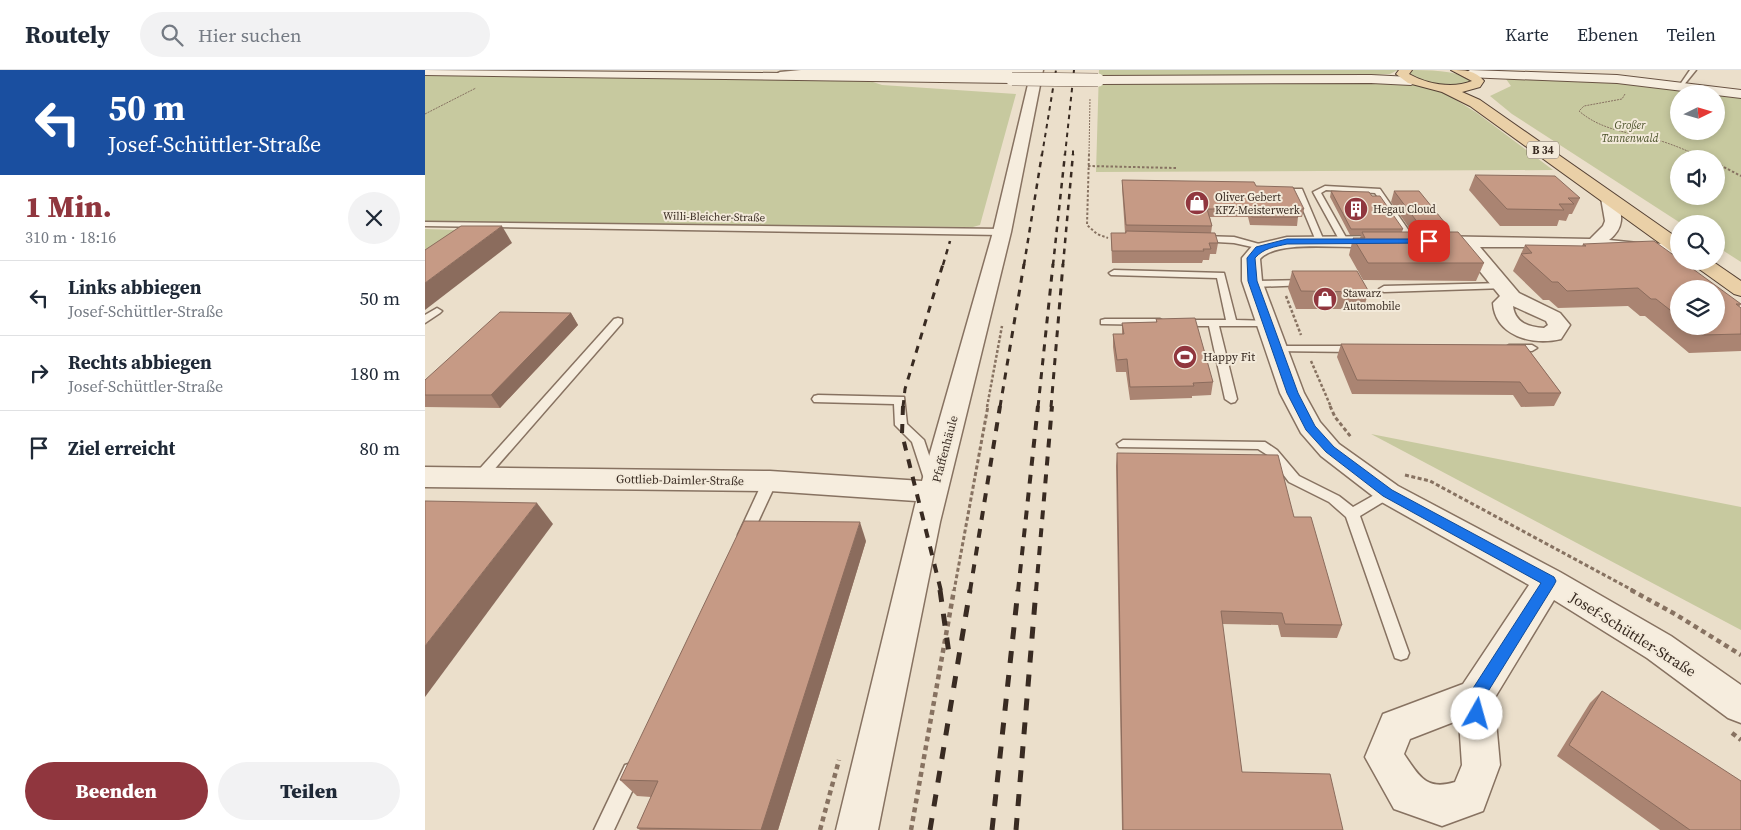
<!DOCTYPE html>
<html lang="de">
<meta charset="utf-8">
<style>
body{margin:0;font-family:"Source Serif 4",serif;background:#f2f2f3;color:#1f2937;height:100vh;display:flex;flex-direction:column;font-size:19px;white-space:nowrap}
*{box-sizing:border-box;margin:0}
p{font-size:16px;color:#747a83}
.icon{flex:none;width:28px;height:28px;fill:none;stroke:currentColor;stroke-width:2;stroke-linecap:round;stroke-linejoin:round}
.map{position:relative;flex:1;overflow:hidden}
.sheet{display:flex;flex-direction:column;background:#fff;width:425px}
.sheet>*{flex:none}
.hud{background:#1a4fa0;color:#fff;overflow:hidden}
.needle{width:32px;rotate:85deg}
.tools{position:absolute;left:1245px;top:15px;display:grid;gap:10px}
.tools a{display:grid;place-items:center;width:55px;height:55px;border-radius:50%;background:#fff;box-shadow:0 2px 8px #0003;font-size:25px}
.pin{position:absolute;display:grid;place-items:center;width:42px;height:42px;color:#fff;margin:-21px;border-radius:10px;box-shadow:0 2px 8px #0006}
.me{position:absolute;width:55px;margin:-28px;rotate:7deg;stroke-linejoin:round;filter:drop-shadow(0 0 4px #0008)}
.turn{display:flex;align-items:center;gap:18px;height:105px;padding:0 25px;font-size:22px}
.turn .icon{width:65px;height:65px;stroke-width:2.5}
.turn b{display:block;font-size:35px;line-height:42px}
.round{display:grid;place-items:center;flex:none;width:52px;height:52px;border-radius:26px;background:#f2f2f3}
.head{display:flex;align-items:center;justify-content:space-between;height:85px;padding:0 25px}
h1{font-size:30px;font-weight:800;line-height:38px;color:#90363e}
.primary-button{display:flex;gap:10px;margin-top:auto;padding:10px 25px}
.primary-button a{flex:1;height:58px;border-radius:30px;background:#90363e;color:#fff;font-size:20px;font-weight:800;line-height:58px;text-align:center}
.primary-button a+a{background:#f2f2f3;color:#1f2937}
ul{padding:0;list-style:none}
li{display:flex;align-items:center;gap:15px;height:75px;padding:0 25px;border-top:1px solid #e0e1e3}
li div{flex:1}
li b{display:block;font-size:19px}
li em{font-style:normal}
header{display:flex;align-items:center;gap:30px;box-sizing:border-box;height:70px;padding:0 25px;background:#fff;border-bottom:1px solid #e0e1e3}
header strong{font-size:24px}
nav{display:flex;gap:28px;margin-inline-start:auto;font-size:18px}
.search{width:350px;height:45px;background:#f2f2f3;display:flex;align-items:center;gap:12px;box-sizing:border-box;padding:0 18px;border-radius:28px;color:#747a83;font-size:19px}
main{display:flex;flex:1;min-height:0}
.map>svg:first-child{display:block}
</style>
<header>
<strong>Routely</strong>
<div class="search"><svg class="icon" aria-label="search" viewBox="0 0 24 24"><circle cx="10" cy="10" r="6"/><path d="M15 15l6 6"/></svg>Hier suchen</div>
<nav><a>Karte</a><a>Ebenen</a><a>Teilen</a></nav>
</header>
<main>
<section class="sheet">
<div class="hud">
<div class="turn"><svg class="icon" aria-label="left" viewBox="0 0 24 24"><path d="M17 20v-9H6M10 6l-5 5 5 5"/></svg><div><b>50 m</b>Josef-Schüttler-Straße</div></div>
</div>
<div class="head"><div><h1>1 Min.</h1><p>310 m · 18:16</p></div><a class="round"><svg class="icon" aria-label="close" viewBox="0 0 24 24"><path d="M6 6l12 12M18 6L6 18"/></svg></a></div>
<ul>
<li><svg class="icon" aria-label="left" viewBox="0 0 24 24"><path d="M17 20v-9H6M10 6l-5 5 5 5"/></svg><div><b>Links abbiegen</b><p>Josef-Schüttler-Straße</p></div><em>50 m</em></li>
<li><svg class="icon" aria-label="right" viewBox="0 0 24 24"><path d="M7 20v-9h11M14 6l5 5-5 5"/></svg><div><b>Rechts abbiegen</b><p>Josef-Schüttler-Straße</p></div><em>180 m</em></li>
<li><svg class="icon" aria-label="arrive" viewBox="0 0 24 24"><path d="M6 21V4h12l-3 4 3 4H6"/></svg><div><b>Ziel erreicht</b></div><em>80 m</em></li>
</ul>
<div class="primary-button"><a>Beenden</a><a>Teilen</a></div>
</section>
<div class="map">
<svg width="1316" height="760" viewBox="0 0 1316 760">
<rect width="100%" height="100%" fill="#ebdfcb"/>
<!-- green -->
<g fill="#c7c99f" fill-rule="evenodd">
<polygon points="674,0 973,0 965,4 945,5 1015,20 1052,43 1128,100 671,102"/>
<path d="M983,0C1005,0 1027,0 1046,9V12C1020,21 1003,14 979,2Z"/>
<polygon points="0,4 442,10 457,15 591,24 555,155 548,157 0,153"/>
<path d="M1121,8L1172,11L1316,26V192L1291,176V154H1257L1087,44L1065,26L1086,16L1081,9ZM1254,24H1291V61H1254ZM1254,89H1291V126H1254Z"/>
<polygon points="0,159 32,160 0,184"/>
<polygon points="946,364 1316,437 1316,560"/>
</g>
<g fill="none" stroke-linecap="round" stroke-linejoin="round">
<!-- lane casing -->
<g stroke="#877261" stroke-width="3">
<g id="lane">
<polygon points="1265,0 1271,0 1258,16 1254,16"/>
<polygon points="900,116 955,119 991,171 984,173 950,123 901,120 896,123 923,171 916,173 888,122"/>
<polygon points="851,119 877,119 899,171 898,173 891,171 871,123 854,123 850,121"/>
<polygon points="0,152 577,159 581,162 577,165 0,156"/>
<polygon points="777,166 809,167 845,177 841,180 809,173 774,171 773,169"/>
<polygon points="689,200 799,203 811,250 847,251 848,253 843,256 794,256 812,329 810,332 806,333 800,329 784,256 755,256 750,253 755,250 801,250 792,208 686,205 684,203"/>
<polygon points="881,210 884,211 884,215 829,217 824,214 829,211"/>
<polygon points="1078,213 1081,214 1081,218 959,222 954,219 959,216"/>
<polygon points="12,238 17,241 15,243 0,253 0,245"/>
<polygon points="193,248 197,249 197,253 60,410 50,410 48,407 50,404 189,249"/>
<polygon points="680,249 735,249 740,252 735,255 676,254 676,250"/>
<polygon points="1084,275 1107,275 1112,278 1107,281 1080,280 1079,278"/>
<polygon points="852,276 929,276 934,279 929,282 848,281 848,277"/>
<polygon points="393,325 479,327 482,354 499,370 513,412 511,415 501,415 487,372 470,355 469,334 389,332 387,329 389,326"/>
<polygon points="698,370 840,372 852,380 874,406 914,426 928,437 958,420 968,420 970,423 968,426 935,446 984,583 982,588 976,590 970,588 921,447 904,432 864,412 844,386 833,379 694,377 692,374"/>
<polygon points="345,406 350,408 352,411 327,465 325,469 320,470 315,469 313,465 338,411 340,408"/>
<polygon points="207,693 214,695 216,702 189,760 169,760 200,695"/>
</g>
</g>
<!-- street casing -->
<g stroke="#877261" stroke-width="3">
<g id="street">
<polygon points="376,0 618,0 586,162 515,452 453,760 411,760 491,431 345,421 0,417 0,397 345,401 497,411 568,162 605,6 395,5 355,8 349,5 355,2"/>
<path d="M1184,123L1192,128C1198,146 1199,158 1184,170L1223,174L1253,173L1254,183L1223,184L1138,177H1055L1094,223L1135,243L1145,255L1136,269C1108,276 1070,266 1068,233L1075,226L1035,177L998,175L995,171L998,167L1004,166L1165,169L1178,156L1180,151L1176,128ZM1088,236L1121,251L1123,255L1119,258C1104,257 1090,253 1088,236Z"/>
<path d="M963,166L969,167L972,171L969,175C938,183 855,166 835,189L837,211L879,323L895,352L914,374L973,416L1135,502L1246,566L1316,615V653L1303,648L1222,588L1129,530L1069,629L1075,695L1058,741L1017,756L969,739L940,687L958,644L1038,614L1104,515L953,430L896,386L876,363L855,323L817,211V188L828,175L862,167ZM1034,650L1037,695L1030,712C1001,721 994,706 979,684L985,669Z"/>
</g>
</g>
<!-- secondary casing -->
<g stroke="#695343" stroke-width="2">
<g id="secondary">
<polygon points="0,0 587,5 593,9 587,13 0,5"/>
<polygon points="1045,0 1192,5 1316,20 1316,28 1192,13 1041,7 1039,4"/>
<polygon points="946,5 986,7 992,11 986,15 946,13 673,14 667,10 673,6"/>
</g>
</g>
<!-- primary casing -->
<g stroke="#554134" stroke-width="2">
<g id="primary">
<path d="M974,0H987L984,4C1002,14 1027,19 1047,11L1026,0C1040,0 1050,0 1059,11L1055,17L1037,22L1055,30L1254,169V184L1247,182L1045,36L1017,22L983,13L971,4Z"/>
<polygon points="1263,191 1287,191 1316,211 1316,226 1309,224"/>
</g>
</g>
<!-- path-far4 -->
<g stroke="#877261" stroke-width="1" stroke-dasharray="2 1" stroke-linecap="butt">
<path d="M1200,24L1197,29L1159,36L1154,41C1176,60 1202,62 1229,69C1244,73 1258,79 1272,85"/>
<polyline points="0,44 51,18"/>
<polyline points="664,85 665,28"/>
</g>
<!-- path-far3 -->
<g stroke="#877261" stroke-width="2" stroke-dasharray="2.5 2" stroke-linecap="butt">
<polyline points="664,84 662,155 672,164 683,168"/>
<polyline points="1269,84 1281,89"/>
<polyline points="1291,93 1316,106"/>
<polyline points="663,96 751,98"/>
</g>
<!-- path-far2 -->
<g stroke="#877261" stroke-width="2.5" stroke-dasharray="3 2" stroke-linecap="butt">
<polyline points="861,226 876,265"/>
<polyline points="886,291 906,337"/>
<polyline points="562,337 577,256"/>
</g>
<!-- path-far1 -->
<g stroke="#877261" stroke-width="3" stroke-dasharray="4 2.5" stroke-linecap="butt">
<polyline points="905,336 910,347 926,367"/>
<polyline points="980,405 1005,411 1209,521"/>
<polyline points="529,521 563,336"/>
</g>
<!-- path -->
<g stroke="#877261" stroke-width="4.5" stroke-dasharray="5 4" stroke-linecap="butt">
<polyline points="1206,520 1250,544 1316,585"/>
<polyline points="1307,663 1316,670"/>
<polyline points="395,760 414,690"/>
<polyline points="486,760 529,520"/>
</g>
<!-- lane -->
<use href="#lane" fill="#f6edde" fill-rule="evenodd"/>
<!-- street -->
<use href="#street" fill="#f6edde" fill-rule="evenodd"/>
<!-- secondary -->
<use href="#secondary" fill="#f6edde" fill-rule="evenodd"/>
<!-- primary -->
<use href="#primary" fill="#ead0a7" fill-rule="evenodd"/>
<!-- rail-far4 -->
<g stroke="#392b22" stroke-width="2" stroke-dasharray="4.5 4.5" stroke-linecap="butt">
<polyline points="617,85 631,0"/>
<polyline points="640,85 649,0"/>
<polyline points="648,85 648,80"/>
</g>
<!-- rail-far3 -->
<g stroke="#392b22" stroke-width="2.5" stroke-dasharray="5.5 5.5" stroke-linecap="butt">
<polyline points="518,195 525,171"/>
<polyline points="599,195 617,84"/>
<polyline points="628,195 640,84"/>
<polyline points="638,195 648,84"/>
</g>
<!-- rail-far2 -->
<g stroke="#392b22" stroke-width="3" stroke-dasharray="7 7" stroke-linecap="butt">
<polyline points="478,337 480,319 518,194"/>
<polyline points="575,337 599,194"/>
<polyline points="613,337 628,194"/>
<polyline points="626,337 638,194"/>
</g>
<!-- rail-far1 -->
<g stroke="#392b22" stroke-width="4" stroke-dasharray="9 9" stroke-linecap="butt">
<polyline points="478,336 477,364 516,521"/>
<polyline points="545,521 575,336"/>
<polyline points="593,521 613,336"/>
<polyline points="611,521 627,336"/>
</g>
<!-- rail -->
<g stroke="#392b22" stroke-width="5" stroke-dasharray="12 12" stroke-linecap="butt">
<polyline points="515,520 525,591"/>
<polyline points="505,760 545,520"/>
<polyline points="567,760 593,520"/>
<polyline points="591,760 611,520"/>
</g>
<!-- secondary-bridge casing -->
<g stroke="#695343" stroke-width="14" stroke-linecap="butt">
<polyline id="secondary-bridge" points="587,9 673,10"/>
</g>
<!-- secondary-bridge -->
<use href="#secondary-bridge" stroke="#f6edde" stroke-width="13"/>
</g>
<!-- wall -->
<g fill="#aa8472" fill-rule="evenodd">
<polygon points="1050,105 1155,128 1147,144 1144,144 1141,151 1134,150 1132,156 1075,156 1044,120"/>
<polygon points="697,110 831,116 879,139 877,147 873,147 872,156 825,155 823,147 785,147 787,156 786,163 793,173 791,184 785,184 784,190 778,190 777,193 687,193 686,163 700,163 697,118"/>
<polygon points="906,121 947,126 978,159 977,162 987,162 966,132 969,121 1020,153 1016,162 1059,193 1051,211 938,210 924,185 928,168 935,168 936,165 925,165 905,127"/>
<path d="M1158,174L1316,234L1314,237L1316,238V281L1264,283L1220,246H1215L1203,236L1133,238L1124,230H1118L1088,201L1100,175L1157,176ZM1254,219L1291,256H1254Z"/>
<polygon points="867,201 944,222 938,239 871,239 863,218"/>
<polygon points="146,243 153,255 75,338 0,337 0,310"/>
<polygon points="731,249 788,312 786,325 767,326 767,328 705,330 701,302 691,302 688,277 688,264 697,264 697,253 731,252"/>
<polygon points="916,274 1100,275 1136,323 1129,336 1096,337 1088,325 927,324 912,287"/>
<polygon points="692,383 869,447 917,555 912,568 856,567 853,555 797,554 817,702 918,760 697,760 691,396"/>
<polygon points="441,471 353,760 215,760 212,758 226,727 212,726 195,710"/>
<polygon points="1177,621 1316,760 1235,760 1132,686 1165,633"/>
</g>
<!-- shaded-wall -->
<g fill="#8b6c5d">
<polygon points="77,156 87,173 0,240 0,213"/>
<polygon points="146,243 153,255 75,338 66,325"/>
<polygon points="112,433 128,454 0,627 0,576"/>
<polygon points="435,452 441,471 353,760 336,760"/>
</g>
<!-- building -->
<g fill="#c69a85" stroke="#8b6c5d">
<polygon points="1050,105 1130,106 1155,128 1143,128 1149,134 1134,134 1139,140 1082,139"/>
<polygon points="697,110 829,112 831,116 868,117 879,139 869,138 873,147 827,147 824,139 782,139 787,156 701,155"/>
<polygon points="906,121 944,122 947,126 955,126 978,159 926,159"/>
<polygon points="969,121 994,121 1020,153 993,153"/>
<polygon points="36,156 77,156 0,213 0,180"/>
<polygon points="701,161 790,163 793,173 784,173 786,179 778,179 779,181 687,181 686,163 701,163"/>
<polygon points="937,162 1033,162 1059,193 943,193 928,168 940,168"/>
<polygon points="1229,171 1254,189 1254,191 1257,191 1316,234 1311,234 1316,238 1316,264 1277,265 1266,256 1291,256 1291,219 1254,219 1254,247 1231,229 1226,229 1213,218 1142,221 1133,212 1127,212 1096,184 1107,183 1100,175 1161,176 1158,174"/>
<polygon points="867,201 932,201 944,222 876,221"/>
<polygon points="75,242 146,243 66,325 0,325 0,310"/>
<polygon points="770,248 788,312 768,313 769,316 705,317 702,289 692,290 688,264 699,264 697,253 732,252 731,249"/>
<polygon points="916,274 1100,275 1136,323 1103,323 1095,312 932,310"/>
<polygon points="692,383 853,385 869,447 886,447 917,555 860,554 857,543 796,541 817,702 905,704 918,760 698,760"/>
<polygon points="0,431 112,433 0,576"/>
<polygon points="319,451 435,452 336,760 212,758 233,711 195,710"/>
<polygon points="1177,621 1316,711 1316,760 1265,760 1144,675"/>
</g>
<!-- route -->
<path fill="#1a73e8" stroke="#114b97" d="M862,169H1004L1008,171L1004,173L862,174C849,177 839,178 830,188L832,211L873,323L890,356L909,377L967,420L1129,507L1131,511L1129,515L1059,628L1060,644L1058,649L1052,651L1047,649L1043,626L1116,513L958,426L901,382L881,360L862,323L823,211L822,188L831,177Z"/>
<!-- icons -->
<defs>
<g id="shop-disc" transform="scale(1.25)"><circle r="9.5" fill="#90363e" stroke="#f3eada"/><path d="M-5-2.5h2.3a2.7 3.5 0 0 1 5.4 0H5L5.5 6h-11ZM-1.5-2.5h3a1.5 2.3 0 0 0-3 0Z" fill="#fff"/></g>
<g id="building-disc" transform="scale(1.25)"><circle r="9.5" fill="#90363e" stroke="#f3eada"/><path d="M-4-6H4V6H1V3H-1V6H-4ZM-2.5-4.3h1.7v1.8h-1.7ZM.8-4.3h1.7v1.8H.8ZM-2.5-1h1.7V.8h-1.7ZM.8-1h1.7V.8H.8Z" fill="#fff"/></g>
<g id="stadium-disc" transform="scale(1.25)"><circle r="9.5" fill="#90363e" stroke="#f3eada"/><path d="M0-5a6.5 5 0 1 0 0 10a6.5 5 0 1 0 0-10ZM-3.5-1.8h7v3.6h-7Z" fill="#fff"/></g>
</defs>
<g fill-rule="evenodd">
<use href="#shop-disc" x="772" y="133"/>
<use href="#building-disc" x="931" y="139"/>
<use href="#shop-disc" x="900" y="229"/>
<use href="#stadium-disc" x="760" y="287"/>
</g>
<g text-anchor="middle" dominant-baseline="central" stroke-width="4" stroke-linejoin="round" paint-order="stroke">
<!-- far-park labels -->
<g font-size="11" font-style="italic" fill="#4c532b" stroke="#f3eada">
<text x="1205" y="55">Großer<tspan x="1205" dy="13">Tannenwald</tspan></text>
</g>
<!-- shield labels -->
<rect fill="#f3eada" stroke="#716459" stroke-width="1" x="1102" y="71.5" width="32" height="17" rx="4"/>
<g font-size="11" font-weight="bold" fill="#392b22">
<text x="1118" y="80">B 34</text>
</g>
<!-- far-poi labels -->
<g font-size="11" fill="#392b22" stroke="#f3eada" text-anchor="start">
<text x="790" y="127">Oliver Gebert<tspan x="790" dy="13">KFZ-Meisterwerk</tspan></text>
<text x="948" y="139">Hegau Cloud</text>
<text x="918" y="223">Stawarz<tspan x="918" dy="13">Automobile</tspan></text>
</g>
<!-- far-street labels -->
<g font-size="11" fill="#392b22" stroke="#f3eada">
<text transform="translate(289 147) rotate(1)">Willi-Bleicher-Straße</text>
</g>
<!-- poi labels -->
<g font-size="12" fill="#392b22" stroke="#f3eada" text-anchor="start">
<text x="778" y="287">Happy Fit</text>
</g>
<!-- street labels -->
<g font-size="12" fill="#392b22" stroke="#f3eada">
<text transform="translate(520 379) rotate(-75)">Pfaffenhäule</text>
<text transform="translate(255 410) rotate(1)">Gottlieb-Daimler-Straße</text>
</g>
<!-- near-street labels -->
<g font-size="15" fill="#392b22" stroke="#f3eada">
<text transform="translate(1208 564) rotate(32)">Josef-Schüttler-Straße</text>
</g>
</g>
</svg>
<div class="tools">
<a><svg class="needle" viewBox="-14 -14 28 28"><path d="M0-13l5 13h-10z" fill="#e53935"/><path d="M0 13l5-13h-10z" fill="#747a83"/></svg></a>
<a><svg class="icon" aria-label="sound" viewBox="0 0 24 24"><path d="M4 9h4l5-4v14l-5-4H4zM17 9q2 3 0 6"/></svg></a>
<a><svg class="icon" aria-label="search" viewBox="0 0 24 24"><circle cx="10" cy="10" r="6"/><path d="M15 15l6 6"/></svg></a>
<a><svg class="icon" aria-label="layers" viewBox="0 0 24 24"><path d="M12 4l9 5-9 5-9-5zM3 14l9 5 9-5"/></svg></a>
</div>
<div class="pin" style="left:1004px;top:171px;background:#d93025"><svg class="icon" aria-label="arrive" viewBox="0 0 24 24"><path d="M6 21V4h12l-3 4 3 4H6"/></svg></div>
<svg class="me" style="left:1052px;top:644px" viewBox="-20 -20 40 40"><circle r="19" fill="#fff"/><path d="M0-13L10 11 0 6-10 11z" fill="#1a73e8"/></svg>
</div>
</main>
